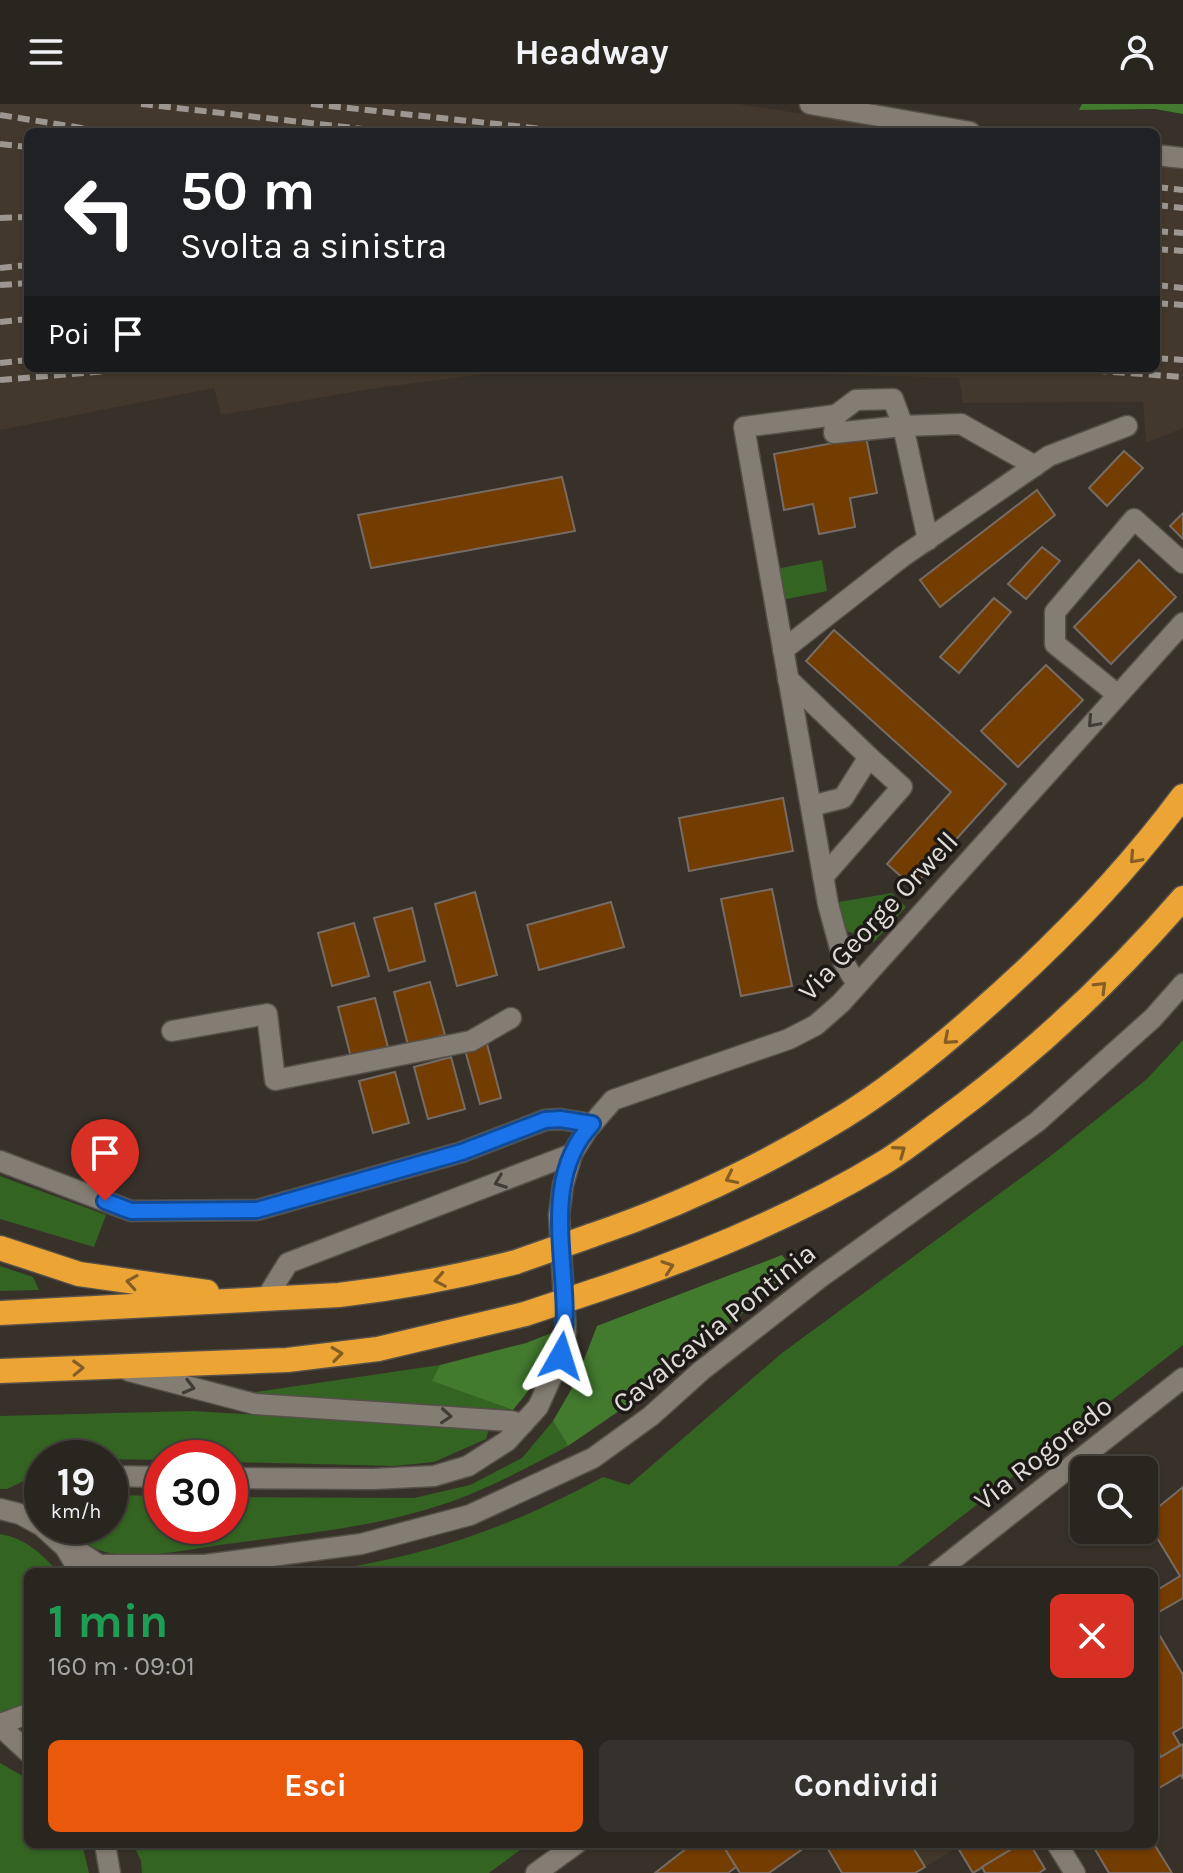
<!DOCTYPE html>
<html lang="it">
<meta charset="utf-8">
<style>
body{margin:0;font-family:Karla,sans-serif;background:#35312c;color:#f1f3f6;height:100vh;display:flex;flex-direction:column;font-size:30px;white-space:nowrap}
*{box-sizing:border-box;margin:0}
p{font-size:26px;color:#a5a5a4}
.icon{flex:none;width:44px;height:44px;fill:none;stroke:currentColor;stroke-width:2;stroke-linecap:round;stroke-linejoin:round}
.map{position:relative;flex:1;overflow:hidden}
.panel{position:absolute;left:24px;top:1464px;width:1134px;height:280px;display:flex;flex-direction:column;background:#29251f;border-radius:12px;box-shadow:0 2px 6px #0004,0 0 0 2px #45423d}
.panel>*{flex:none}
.top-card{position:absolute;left:24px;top:24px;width:1136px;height:244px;border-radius:12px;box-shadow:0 2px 6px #0004,0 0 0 2px #45423d;background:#202124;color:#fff;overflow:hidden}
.tools{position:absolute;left:1070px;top:1352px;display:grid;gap:16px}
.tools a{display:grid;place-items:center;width:88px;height:88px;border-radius:12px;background:#29251f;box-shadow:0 2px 6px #0004,0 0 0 2px #45423d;font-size:40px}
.speed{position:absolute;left:24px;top:1336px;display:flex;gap:16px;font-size:40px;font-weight:700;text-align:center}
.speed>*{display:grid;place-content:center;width:104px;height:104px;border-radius:50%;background:#29251f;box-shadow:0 2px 6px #0004,0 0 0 2px #45423d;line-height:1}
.speed small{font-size:20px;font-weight:400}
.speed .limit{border:12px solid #d22;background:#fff;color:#111}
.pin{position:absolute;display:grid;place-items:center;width:68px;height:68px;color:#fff;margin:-82px -34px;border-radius:50% 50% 50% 0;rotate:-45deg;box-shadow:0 0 8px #0007}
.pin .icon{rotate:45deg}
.me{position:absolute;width:88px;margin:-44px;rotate:6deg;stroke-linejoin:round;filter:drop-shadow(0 0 6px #0008)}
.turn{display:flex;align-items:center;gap:28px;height:168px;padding:0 24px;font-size:36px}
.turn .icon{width:104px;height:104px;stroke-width:2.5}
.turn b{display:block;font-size:56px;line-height:68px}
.then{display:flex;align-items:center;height:76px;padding:0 24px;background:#0003;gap:16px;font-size:30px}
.round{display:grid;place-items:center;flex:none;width:84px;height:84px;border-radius:12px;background:#35312c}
.headline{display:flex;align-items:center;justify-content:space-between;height:136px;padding:0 24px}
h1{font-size:48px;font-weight:700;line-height:60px;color:#1e9e55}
.primary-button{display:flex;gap:16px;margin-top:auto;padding:16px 24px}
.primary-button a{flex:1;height:92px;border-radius:12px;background:#ea580c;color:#fff;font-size:32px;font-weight:700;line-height:92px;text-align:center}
.primary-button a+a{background:#35312c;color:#f1f3f6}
header{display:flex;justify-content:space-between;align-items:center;height:104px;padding:0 24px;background:#29251f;font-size:36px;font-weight:700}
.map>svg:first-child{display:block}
</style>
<header><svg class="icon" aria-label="menu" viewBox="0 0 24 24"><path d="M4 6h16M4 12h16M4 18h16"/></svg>Headway<svg class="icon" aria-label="person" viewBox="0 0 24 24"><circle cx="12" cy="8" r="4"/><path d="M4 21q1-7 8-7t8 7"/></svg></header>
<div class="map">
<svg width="1183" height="1769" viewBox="0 0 1183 1769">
<rect width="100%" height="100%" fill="#373129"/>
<!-- built -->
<g fill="#42382b">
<polygon points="0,0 739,0 918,28 28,28 28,264 528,264 370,285 221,311 214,284 0,326"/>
<polygon points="1156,62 1183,66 1183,324 1146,339 1143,298 963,299 959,274 607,264 1156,264"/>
<polygon points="825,1740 962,1740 962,1741 915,1769 842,1769"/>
</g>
<!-- green -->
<g fill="#346421">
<polygon points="822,456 827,487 782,496 776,465"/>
<polygon points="892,789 906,803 874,838 847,827 839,798"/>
<path d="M1183,936V1241L890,1468H317C425,1453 507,1425 603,1373L629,1381L782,1249L1048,1054L1147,975Z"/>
<polygon points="0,1072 106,1111 94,1143 0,1115"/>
<polygon points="0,1162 33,1173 39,1186 0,1187"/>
<polygon points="440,1261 433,1277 513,1306 248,1289"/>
<polygon points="193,1307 489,1325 486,1335 434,1358 394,1362 230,1358 230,1354 162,1354 162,1356 42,1354 42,1368 7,1385 0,1385 0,1312"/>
<path d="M553,1317L568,1342C531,1362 493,1382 453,1397C380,1423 302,1430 226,1440C192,1445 132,1458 99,1446C89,1442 77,1432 73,1422H110V1391L162,1392V1422H230V1393L414,1394L470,1381L522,1354Z"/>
<path d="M0,1430C25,1434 42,1450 58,1468H28V1598L0,1609Z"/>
<polygon points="0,1659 28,1675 28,1740 82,1740 89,1769 0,1769"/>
<polygon points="133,1740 528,1740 489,1769 142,1769 141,1757"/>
</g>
<!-- forest -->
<g fill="#427a2e">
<polygon points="1082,0 1183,0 1183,10 1155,5 1079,6"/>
<polygon points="782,1151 794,1167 638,1294 568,1342 553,1317 575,1279 597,1222"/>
<polygon points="554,1228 545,1266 513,1306 432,1277 440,1261 526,1239"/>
</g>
<!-- building -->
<g fill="#733c01" stroke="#766c65" stroke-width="2">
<polygon points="866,333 877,389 850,394 855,423 819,430 813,400 784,406 774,350"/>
<polygon points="1124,347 1143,364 1107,402 1089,384"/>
<polygon points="562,373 575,427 371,464 358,411"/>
<polygon points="1037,386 1055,411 940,503 920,476"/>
<polygon points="1183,409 1183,435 1170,422"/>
<polygon points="1042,443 1060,457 1026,495 1008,480"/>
<polygon points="1139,456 1176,493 1111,560 1074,523"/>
<polygon points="994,494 1011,508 959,569 940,553"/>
<polygon points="834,526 1006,680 913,783 887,760 951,688 806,557"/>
<polygon points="1046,561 1083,596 1018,663 981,627"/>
<polygon points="783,694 793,747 689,767 679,714"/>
<polygon points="772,785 792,882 741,892 721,795"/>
<polygon points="475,788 497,871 457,882 435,800"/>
<polygon points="611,798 624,843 539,866 527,821"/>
<polygon points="412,804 425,857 389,867 374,814"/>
<polygon points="354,819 369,872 332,882 318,829"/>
<polygon points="430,878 445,931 408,941 394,888"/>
<polygon points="375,894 389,947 352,957 338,903"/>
<polygon points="487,940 501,994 480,1000 465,946"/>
<polygon points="451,953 465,1005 428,1015 414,963"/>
<polygon points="395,968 409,1019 373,1029 359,977"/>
<polygon points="1183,1383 1183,1494 1157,1509 1154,1503 1154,1488 1180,1472 1145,1414"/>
<polygon points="1154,1522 1183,1571 1183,1623 1173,1629 1180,1641 1161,1653 1154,1640"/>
<polygon points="1183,1640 1183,1675 1181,1671 1154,1687 1154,1657"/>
<polygon points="692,1740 722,1740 736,1763 728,1769 655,1769"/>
<polygon points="722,1740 807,1740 808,1741 769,1769 740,1769"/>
<polygon points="825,1740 911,1740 925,1763 915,1769 842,1769"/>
<polygon points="1020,1740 973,1769 958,1744 964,1740"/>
<polygon points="1020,1740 1030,1740 1045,1765 1039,1769 985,1769 982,1763"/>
<polygon points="1092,1740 1154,1740 1172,1769 1109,1769"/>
</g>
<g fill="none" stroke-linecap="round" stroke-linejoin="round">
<!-- minor casing -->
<g stroke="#555049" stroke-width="23">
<g id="minor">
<polyline points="810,0 970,28"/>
<polyline points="1156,51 1183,54"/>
<polyline points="836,311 744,323 828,800 844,859 857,880"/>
<polyline points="928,436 903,322 834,329 836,311 856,296 893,295 903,322 961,320 1035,362"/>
<polyline points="783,546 902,453 1049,352 1127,322"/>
<polyline points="788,575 869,653"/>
<polyline points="1118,591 1055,540 1055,508 1134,415 1183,459"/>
<polyline points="811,702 843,694 869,653 902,683 823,773"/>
<polyline points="172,927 267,910 275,976 471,937 511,914"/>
<polyline points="0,1057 131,1107 257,1106 462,1048 545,1016 560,1015 592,1020"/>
<polyline points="265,1196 288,1159 572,1050"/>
<polyline points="129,1267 255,1300 510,1317 523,1320"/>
<polyline points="110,1372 162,1373"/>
<polyline points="230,1374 373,1375 434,1372 468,1362 507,1337 538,1303 561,1252 566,1228 559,1111 563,1081 572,1050 587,1026 613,996 789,935 816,921 841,899 1183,519"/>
<polyline points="0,1405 20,1410 42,1422"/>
<polyline points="31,1415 42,1397"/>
<polyline points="42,1422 65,1443 80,1468"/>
<polyline points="56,1433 99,1461 205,1461 361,1440 470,1411 593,1354 651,1312 701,1267 821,1173 1037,1018 1153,914 1183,880"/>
<polyline points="937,1468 1183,1274"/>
<polyline points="0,1620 28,1610"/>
<polyline points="0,1622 28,1648"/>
<polyline points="105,1740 110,1769"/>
<polyline points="1057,1740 1075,1769"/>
<polyline points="536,1769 576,1740"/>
</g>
</g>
<!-- highway casing -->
<g stroke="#555049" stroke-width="27">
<g id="highway">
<path d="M590,1132C679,1102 763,1062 843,1013C890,984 933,949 974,913C1051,846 1122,774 1183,692"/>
<polyline points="0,1144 79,1170 207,1188"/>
<path d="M594,1187C694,1154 792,1114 883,1059C903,1047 923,1031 942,1017C1031,952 1111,877 1183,794"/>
<path d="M0,1209L339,1191C399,1184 457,1173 516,1158"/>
<polyline points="0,1267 287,1256 378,1245 525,1210"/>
</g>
</g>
<!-- minor -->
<use href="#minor" stroke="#847d73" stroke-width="20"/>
<!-- highway -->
<use href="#highway" stroke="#eca434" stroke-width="24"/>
<!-- rail -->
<g stroke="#9c9791" stroke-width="6" stroke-dasharray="12 6" stroke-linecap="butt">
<polyline points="141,0 390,28"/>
<polyline points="311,0 571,28"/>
<polyline points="0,11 107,28"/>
<polyline points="0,40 28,43"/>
<polyline points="1156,83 1183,86"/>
<polyline points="1156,101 1183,104"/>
<polyline points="0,114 28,113"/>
<polyline points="1156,127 1183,129"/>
<polyline points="1156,145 1183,147"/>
<polyline points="0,164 28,161"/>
<polyline points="0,181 28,179"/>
<polyline points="1156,181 1183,184"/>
<polyline points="1156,199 1183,201"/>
<polyline points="0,218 28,215"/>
<polyline points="1156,254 1183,256"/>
<polyline points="0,259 28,256"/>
<polyline points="1059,264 1183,273"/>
<polyline points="0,276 145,264"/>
</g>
<!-- highway-bridge casing -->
<g stroke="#555049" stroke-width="27" stroke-linecap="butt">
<g id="highway-bridge">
<polyline points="516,1158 590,1132"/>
<polyline points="525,1210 594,1187"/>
</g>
</g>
<!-- highway-bridge -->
<use href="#highway-bridge" stroke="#eca434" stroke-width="24"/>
</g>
<!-- one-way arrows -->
<defs><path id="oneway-chevron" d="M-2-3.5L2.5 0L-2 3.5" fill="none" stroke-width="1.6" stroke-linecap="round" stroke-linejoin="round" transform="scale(2)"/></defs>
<g stroke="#403c37">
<use href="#oneway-chevron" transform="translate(1093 618) rotate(132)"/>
<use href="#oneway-chevron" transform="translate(500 1078) rotate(159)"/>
<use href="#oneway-chevron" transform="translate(189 1283) rotate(15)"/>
<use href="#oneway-chevron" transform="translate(446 1312) rotate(4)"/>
</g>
<g stroke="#845e25">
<use href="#oneway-chevron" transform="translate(1135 754) rotate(132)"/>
<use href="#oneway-chevron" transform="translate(1101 883) rotate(-45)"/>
<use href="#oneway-chevron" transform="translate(949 935) rotate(139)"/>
<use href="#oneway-chevron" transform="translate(900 1047) rotate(-36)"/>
<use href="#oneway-chevron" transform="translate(731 1074) rotate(154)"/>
<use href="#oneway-chevron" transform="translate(668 1163) rotate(-19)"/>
<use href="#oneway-chevron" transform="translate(440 1176) rotate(170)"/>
<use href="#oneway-chevron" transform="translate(132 1178) rotate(-171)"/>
<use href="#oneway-chevron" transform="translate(337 1250) rotate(-7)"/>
<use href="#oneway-chevron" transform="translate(78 1264) rotate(-2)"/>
</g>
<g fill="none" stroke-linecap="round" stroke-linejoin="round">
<!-- route casing -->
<g stroke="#114b97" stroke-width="20">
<path id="route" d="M105,1097L131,1107L257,1106L462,1048L545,1016L560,1015L592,1020C533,1083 577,1177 561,1252"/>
</g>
<!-- route -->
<use href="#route" stroke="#1a73e8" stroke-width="14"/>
</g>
<g text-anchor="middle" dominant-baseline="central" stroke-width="7" stroke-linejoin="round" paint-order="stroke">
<!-- street labels -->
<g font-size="28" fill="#e0dcd7" stroke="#1c1916">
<text transform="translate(878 812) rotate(-47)">Via George Orwell</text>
<text transform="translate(714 1224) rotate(-39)">Cavalcavia Pontinia</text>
<text transform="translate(1043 1349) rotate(-38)">Via Rogoredo</text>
</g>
</g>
</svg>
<div class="tools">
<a><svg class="icon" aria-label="search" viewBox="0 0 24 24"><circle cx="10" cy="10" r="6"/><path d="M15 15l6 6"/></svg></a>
</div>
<div class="speed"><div>19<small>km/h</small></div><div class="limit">30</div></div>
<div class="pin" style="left:105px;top:1097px;background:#d93025"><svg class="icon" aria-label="arrive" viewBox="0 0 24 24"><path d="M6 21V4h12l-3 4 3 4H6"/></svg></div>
<svg class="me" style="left:561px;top:1252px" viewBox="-20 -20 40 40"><path d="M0-17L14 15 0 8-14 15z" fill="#1a73e8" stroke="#fff" stroke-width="4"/></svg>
<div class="top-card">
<div class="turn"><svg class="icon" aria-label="left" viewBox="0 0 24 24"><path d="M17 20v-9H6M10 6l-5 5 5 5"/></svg><div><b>50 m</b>Svolta a sinistra</div></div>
<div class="then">Poi<svg class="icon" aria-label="arrive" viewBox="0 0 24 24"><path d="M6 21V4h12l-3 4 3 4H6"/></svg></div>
</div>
<section class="panel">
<div class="headline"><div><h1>1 min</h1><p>160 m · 09:01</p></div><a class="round" style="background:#d93025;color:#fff"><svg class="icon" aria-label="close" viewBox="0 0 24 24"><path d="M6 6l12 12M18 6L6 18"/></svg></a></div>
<div class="primary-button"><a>Esci</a><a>Condividi</a></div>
</section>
</div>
